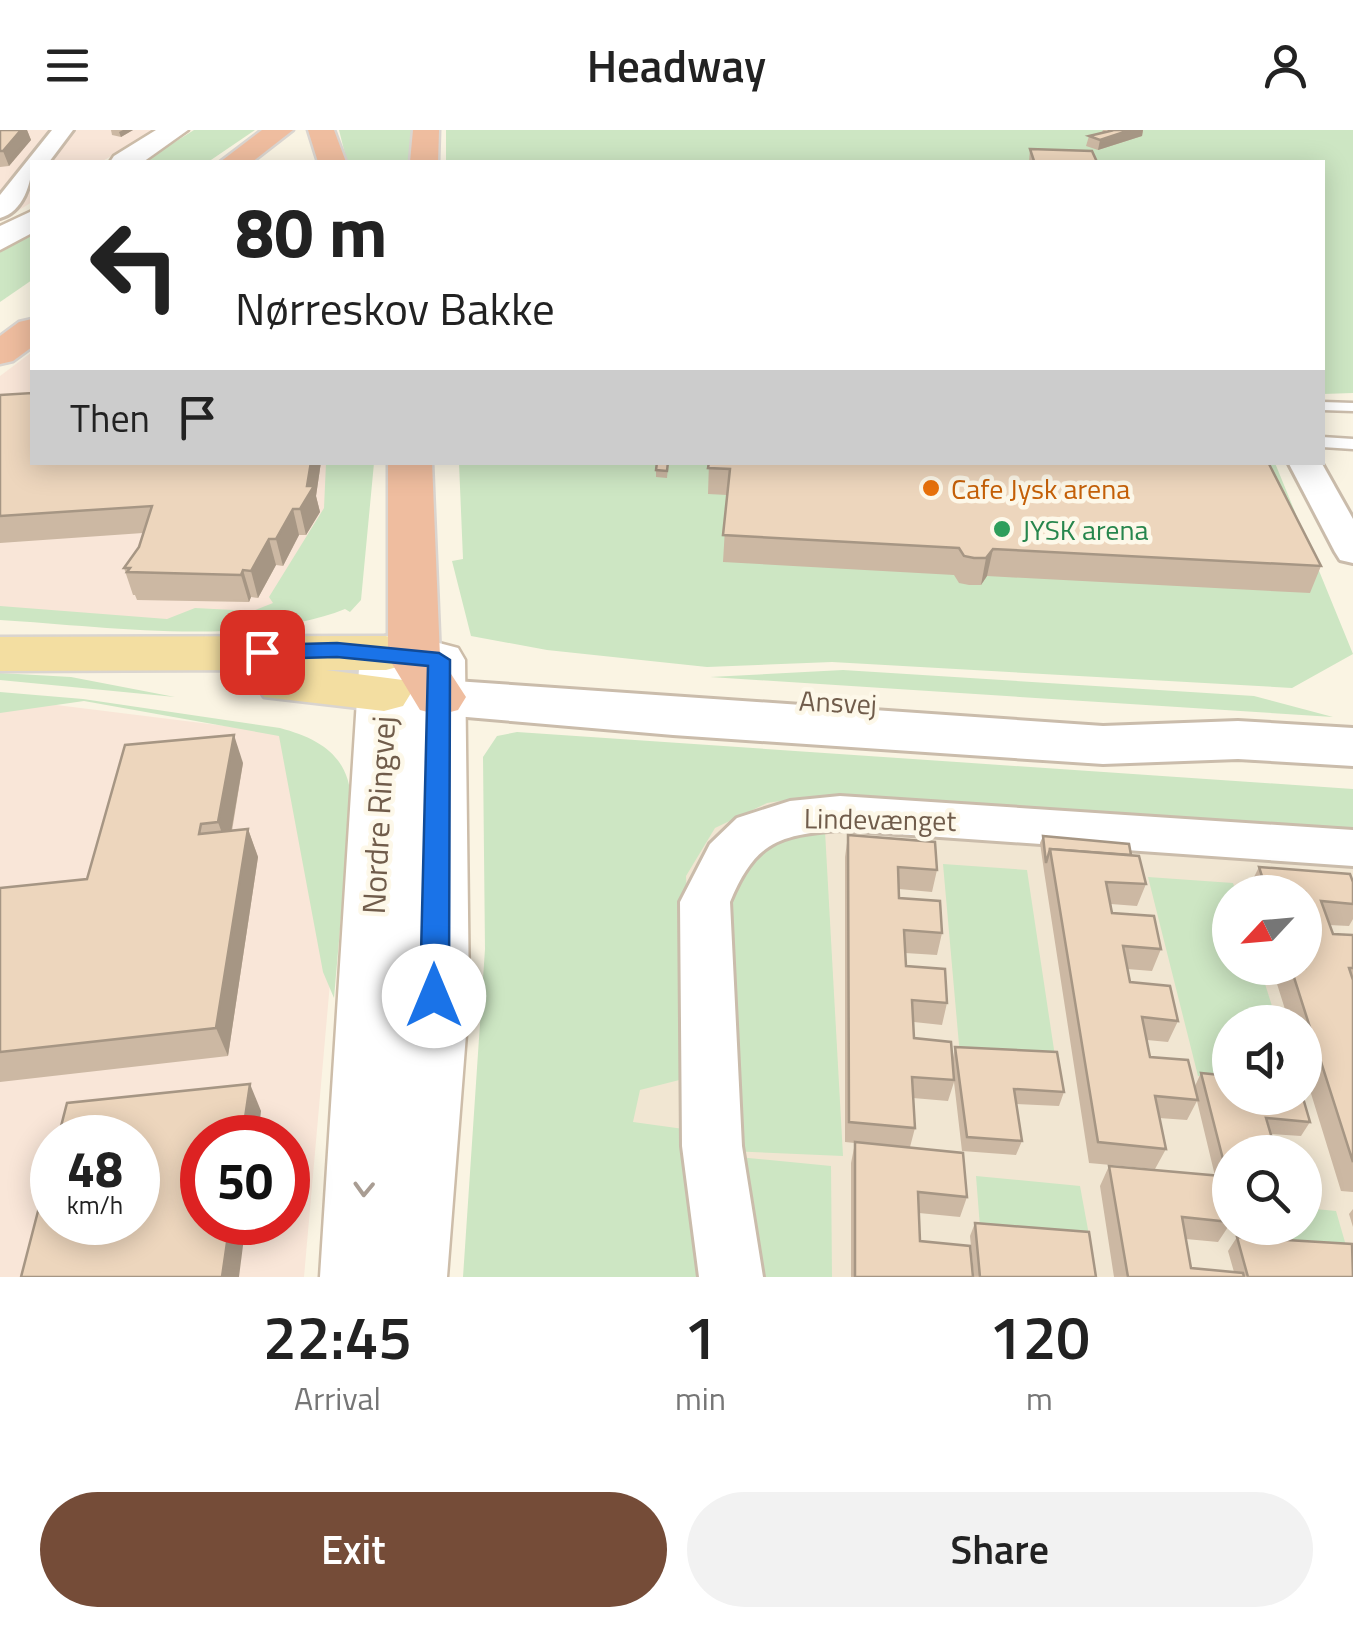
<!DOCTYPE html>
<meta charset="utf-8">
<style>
body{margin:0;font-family:"Titillium Web",sans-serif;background:#f2f2f2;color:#222;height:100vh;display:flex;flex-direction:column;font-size:38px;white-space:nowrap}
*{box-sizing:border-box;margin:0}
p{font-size:32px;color:#767676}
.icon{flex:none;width:55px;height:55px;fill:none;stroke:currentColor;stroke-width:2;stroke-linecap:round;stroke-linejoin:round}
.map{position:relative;height:1147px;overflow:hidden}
.drawer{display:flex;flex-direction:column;background:#fff;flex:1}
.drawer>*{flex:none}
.banner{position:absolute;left:30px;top:30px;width:1295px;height:305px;border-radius:0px;box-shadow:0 5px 25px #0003;background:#fff;color:#222;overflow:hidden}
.needle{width:65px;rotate:244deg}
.buttons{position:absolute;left:1212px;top:745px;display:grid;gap:20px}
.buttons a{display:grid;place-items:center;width:110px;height:110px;border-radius:50%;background:#fff;box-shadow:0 5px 25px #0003;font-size:50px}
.speed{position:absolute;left:30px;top:985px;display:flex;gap:20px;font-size:50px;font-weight:700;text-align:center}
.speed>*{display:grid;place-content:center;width:130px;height:130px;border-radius:50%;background:#fff;box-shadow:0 5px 25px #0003;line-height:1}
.speed small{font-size:25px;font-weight:400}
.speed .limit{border:15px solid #d22;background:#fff;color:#111}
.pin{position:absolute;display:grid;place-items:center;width:85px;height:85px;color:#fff;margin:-42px;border-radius:20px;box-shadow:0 5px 15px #0006}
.me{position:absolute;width:110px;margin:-55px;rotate:0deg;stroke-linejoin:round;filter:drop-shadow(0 0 8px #0008)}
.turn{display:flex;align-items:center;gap:35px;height:210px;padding:0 40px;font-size:45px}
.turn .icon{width:130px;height:130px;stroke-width:2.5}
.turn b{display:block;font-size:70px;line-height:85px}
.then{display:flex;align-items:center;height:95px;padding:0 40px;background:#0003;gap:20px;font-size:38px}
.eta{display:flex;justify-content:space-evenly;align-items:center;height:170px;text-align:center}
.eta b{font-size:60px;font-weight:600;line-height:70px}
.action{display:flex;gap:20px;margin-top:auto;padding:20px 40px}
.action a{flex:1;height:115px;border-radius:60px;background:#754c38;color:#fff;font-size:40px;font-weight:600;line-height:115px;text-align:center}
.action a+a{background:#f2f2f2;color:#222}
header{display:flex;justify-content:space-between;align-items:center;height:130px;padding:0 40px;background:#fff;font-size:45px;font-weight:600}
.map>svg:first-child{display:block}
</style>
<header><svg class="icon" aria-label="menu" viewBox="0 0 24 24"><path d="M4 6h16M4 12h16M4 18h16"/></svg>Headway<svg class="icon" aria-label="person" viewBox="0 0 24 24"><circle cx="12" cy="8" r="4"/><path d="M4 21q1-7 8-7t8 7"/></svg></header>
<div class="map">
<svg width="1353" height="1147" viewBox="0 0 1353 1147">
<rect width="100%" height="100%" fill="#faf4e3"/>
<!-- residential -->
<path fill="#f1e6d2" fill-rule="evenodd" d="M744,664L787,670L1353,703V1147H640L620,980L659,727ZM1230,762H1305V838H1230ZM1230,892H1305V968H1230ZM1230,1022H1305V1098H1230Z"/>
<!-- commercial -->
<g fill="#f9e6d8" fill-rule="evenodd">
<polygon points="0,0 156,0 101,32 32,32 32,72 0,92"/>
<polygon points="32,222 32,332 369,333 262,492 0,485 0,246"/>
<path d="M0,568L290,604L336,785L304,1147H0ZM52,1008H138V1092H52ZM202,1008H288V1092H202Z"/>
</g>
<!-- green -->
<g fill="#cde6c3">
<polygon points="194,0 255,0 208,32 143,32"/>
<polygon points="339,0 421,0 418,32 347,32"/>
<polygon points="446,0 1353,0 1353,263 1323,264 1322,32 446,32"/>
<polygon points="32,102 32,150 0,172 0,122"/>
<path d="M326,333H374L361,470L350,482L345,479C247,518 105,496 0,490V476L167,489L195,478L253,481L273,473L269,467L324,378Z"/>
<polygon points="459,333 1275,333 1353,524 1292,558 832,532 707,537 547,520 471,506 452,431 463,429"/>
<polygon points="843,540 1254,566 1333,587 710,547"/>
<polygon points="0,543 71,547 175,567 0,550"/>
<path d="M0,562L83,569L280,598C321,609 350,627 351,672L334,868L323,842L279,606L84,571L0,583Z"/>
<polygon points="517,602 1353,659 1353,703 787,670 767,673 715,698 686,746 695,946 640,960 633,992 691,1000 707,1147 463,1147 485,819 483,627 497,606"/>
<path d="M790,700L825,701L843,1026L728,1021L733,771C744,733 755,720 790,700Z"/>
<polygon points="943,734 1027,740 1056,933 960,926"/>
<polygon points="1148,747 1233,753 1236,762 1230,762 1230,838 1260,838 1277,892 1230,892 1230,948 1198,946"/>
<polygon points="738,1027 831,1036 832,1147 758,1147"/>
<polygon points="976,1046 1080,1056 1089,1105 980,1097"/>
<polygon points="1305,1078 1336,1081 1349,1126 1239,1115 1235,1098 1305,1098"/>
</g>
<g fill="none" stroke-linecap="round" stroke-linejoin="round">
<!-- service casing -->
<g stroke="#cabcab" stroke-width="5">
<g id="service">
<polygon points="1322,272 1353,273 1353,281 1322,280"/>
<polygon points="1322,307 1353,309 1353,319 1322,317"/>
</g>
</g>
<!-- minor casing -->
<g stroke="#cabcab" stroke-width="6">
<g id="minor">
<path d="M52,0H73L49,32H32C32,53 23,82 0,88V65Z"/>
<polygon points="1288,332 1321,332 1353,389 1353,433 1340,430 1335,422"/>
<path d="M840,666L1353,700V736L840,700C778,705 755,712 730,772L742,1016L763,1147H699L682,1016L680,772L710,714L737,688L790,671Z"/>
</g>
</g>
<!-- tertiary casing -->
<g stroke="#cabcab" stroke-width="6">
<polygon id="tertiary" points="397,547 1103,596 1238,591 1353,598 1353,636 1238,629 1103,634 673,605 397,581 379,576 371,564 379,552"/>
</g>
<!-- secondary casing -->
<g stroke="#cdbda9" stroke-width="5">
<g id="secondary">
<polygon points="156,0 188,0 143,32 110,32 114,26"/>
<polygon points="32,81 32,103 0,120 0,96"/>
<polygon points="386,506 405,511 412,523 412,546 413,530 420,518 439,513 458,518 465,530 469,866 447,1147 320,1147 360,523 367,511"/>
</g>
</g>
<!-- primary casing -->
<g stroke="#dad5d0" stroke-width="5">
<polygon id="primary" points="386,506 405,511 412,523 405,535 386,540 326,540 403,550 411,563 403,576 384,581 264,567 256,554 269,540 0,541 0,507"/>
</g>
<!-- motorway casing -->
<g stroke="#dad5d0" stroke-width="5">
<g id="motorway">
<polygon points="262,0 293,0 252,32 220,32"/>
<polygon points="308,0 334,0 346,32 318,32"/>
<polygon points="413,0 439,0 438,32 410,32"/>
<polygon points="32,189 32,217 13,231 0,234 0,206 19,192"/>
<polygon points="388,332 432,332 440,527 466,567 458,580 439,585 420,580 388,527"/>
</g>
</g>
<!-- service -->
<use href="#service" fill="#fff" fill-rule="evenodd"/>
<!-- minor -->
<use href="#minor" fill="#fff" fill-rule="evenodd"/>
<!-- tertiary -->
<use href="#tertiary" fill="#fff" fill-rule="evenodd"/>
<!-- secondary -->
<use href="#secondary" fill="#fff" fill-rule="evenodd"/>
<!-- primary -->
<use href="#primary" fill="#f3dea1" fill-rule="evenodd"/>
<!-- motorway -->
<use href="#motorway" fill="#efbd9f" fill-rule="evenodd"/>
</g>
<!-- wall -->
<g fill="#ccb8a3">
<polygon points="0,0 27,0 31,10 9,36 0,37"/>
<polygon points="111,0 133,0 121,7 112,5"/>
<polygon points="1103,0 1143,0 1142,6 1098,20 1086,16 1089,6 1102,2"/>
<polygon points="1030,19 1097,32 1029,32"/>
<polygon points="0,265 32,332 321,332 316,366 320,382 306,405 299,405 283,436 276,435 258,468 251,467 249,472 137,470 135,465 133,465 124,438 139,417 143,403 0,413"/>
<polygon points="709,332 1321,436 1310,463 987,446 981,455 969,455 959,453 954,445 723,432 727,365 708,364"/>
<polygon points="668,337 667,348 656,347 656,340"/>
<polygon points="243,633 232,701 248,699 258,727 228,926 0,952 0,758 87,749"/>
<polygon points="848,705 937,740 932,762 899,759 899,768 942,803 937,825 905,823 906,836 947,873 942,895 914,892 914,908 953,928 955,917 1064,962 1059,976 1016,974 1022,1011 1016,1025 962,1021 954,952 948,971 913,968 915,998 910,1017 967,1067 960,1087 919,1083 920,1111 973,1147 851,1147 851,1033 855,1013 845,1012 845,727"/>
<polygon points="1043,706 1131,725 1146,754 1137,776 1111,774 1112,783 1161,819 1152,841 1127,839 1130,852 1178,891 1168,912 1147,910 1150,927 1195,956 1201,943 1310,992 1301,1006 1271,1004 1230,1022 1230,1052 1222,1051 1230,1094 1218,1112 1186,1109 1191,1138 1234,1142 1228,1121 1237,1107 1353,1147 1114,1147 1100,1056 1109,1036 1215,1046 1197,971 1187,990 1159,988 1166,1019 1155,1039 1089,1033 1044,741 1040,713"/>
<polygon points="1259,737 1353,752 1353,789 1349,796 1329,795 1333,804 1353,805 1353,1062 1341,1061 1305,944 1305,892 1289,892 1272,838 1305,838 1305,762 1249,762 1248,759"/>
<polygon points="1353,1079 1353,1097 1349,1084"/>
<polygon points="975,1093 1096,1147 974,1147 970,1106"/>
</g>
<!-- shaded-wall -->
<g fill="#a69684">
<polygon points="21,0 27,0 31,10 9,36 3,21"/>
<polygon points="123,0 133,0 121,7 119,2"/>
<polygon points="1130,0 1143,0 1142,6 1098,20 1100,10"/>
<polygon points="311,332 321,332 316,366 320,382 306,405 300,379"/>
<polygon points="293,379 299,405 283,436 276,409"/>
<polygon points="269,409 276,435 258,468 251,441"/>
<polygon points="993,419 987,446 981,455 986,428"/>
<polygon points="243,440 251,467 249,472 241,445"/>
<polygon points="234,605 243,633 228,720 218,692"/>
<polygon points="248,699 258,727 228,926 216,898"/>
<polygon points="250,954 261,981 258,1008 242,1008"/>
<polygon points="230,1092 246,1092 239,1147 222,1147"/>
</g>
<!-- building -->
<g fill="#edd6bd" stroke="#a69684" stroke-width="2.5">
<polygon points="0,0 21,0 3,21 0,21"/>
<polygon points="1108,0 1130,0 1100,10 1089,6 1110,1"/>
<polygon points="1030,19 1092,21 1097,32 1034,31"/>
<polygon points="32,263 32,332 311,332 307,356 314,356 300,379 293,379 276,409 269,409 251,441 243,440 241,445 127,442 130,438 124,438 139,417 152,376 0,386 0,265"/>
<polygon points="657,332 668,332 667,341 656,340"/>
<polygon points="709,332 1268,332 1321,436 993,419 986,428 974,428 964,426 959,418 723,405 730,339 708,338"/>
<polygon points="234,605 218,692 201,694 199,704 248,699 216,898 0,922 0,758 87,749 125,615"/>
<polygon points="848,705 935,712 937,740 898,737 899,768 940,771 942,803 904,800 906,836 945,839 947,873 912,870 914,908 951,912 954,950 912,947 915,998 849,992"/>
<polygon points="1043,706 1129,714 1131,725 1050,719 1046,733"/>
<polygon points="1050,719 1139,726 1146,754 1106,752 1112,783 1154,786 1161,819 1123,816 1130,852 1170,856 1178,891 1142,887 1150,927 1188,930 1198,970 1155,966 1166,1019 1098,1012"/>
<polygon points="1259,737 1350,744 1353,752 1353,774 1321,771 1333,804 1353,805 1353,838 1349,838 1353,850 1353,1032 1291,838 1305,838 1305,762 1267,762"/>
<polygon points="955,917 1057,922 1064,962 1014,959 1022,1011 967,1007"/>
<polygon points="1201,943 1230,946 1230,968 1303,968 1310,992 1266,988 1276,1022 1230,1022 1230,1037 1225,1037"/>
<polygon points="250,954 242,1008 202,1008 202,1092 230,1092 222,1147 21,1147 52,1027 52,1092 138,1092 138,1008 58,1008 67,973"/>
<polygon points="855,1012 963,1023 967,1067 918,1062 920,1111 970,1116 973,1147 855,1147"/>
<polygon points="1109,1036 1221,1046 1230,1092 1182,1087 1191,1138 1243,1143 1244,1147 1128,1147"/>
<polygon points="975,1093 1089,1102 1096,1147 980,1147"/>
<polygon points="1237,1107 1352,1114 1353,1147 1248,1147"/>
</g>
<!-- one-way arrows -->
<defs><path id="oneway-chevron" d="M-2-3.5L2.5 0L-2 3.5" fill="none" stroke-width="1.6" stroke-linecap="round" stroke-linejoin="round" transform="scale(2.5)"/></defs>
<use stroke="#a99d93" href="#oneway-chevron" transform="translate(364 1059) rotate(92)"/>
<!-- route -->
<polygon fill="#1a73e8" stroke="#114b97" stroke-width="2.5" points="337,513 439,523 450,530 449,866 444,875 434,878 424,875 420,866 428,536 337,527 262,529 251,522 262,515"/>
<!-- markers -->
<circle fill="#e8710a" stroke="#fdf8e9" stroke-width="4" cx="931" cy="358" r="10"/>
<circle fill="#2e9e5b" stroke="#fdf8e9" stroke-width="4" cx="1002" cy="399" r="10"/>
<g text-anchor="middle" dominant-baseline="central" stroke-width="9" stroke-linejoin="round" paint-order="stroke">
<!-- food labels -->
<g font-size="28" fill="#c56008" stroke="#fdf8e9" text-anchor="start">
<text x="951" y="358">Cafe Jysk arena</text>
</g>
<!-- leisure labels -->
<g font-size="28" fill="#27864d" stroke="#fdf8e9" text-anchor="start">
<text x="1022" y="399">JYSK arena</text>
</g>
<!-- street labels -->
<g font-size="28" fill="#705c4b" stroke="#fdf8e9">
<text transform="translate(838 572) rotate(3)">Ansvej</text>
<text transform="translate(880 689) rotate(1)">Lindevænget</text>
</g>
<!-- near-street labels -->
<g font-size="32" fill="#705c4b" stroke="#fdf8e9">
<text transform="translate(378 685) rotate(-87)">Nordre Ringvej</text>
</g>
</g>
</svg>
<div class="buttons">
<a><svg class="needle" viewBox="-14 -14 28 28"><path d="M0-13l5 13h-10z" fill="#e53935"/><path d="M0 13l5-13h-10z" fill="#767676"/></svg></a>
<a><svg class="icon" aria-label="sound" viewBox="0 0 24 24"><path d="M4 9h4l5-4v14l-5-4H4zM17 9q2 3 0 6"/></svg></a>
<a><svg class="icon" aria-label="search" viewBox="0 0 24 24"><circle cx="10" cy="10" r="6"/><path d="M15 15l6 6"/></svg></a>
</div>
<div class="speed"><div>48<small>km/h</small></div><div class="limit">50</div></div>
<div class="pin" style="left:262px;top:522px;background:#d93025"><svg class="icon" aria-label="arrive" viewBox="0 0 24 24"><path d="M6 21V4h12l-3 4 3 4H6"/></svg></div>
<svg class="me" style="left:434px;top:866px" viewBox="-20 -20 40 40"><circle r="19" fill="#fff"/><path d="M0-13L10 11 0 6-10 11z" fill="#1a73e8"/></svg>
<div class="banner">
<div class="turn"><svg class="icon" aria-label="left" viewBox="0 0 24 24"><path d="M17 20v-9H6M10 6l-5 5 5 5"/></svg><div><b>80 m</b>Nørreskov Bakke</div></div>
<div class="then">Then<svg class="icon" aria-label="arrive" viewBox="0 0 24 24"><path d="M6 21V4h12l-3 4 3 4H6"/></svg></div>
</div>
</div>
<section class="drawer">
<div class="eta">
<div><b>22:45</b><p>Arrival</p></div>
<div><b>1</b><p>min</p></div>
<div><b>120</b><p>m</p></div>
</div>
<div class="action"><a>Exit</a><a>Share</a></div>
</section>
